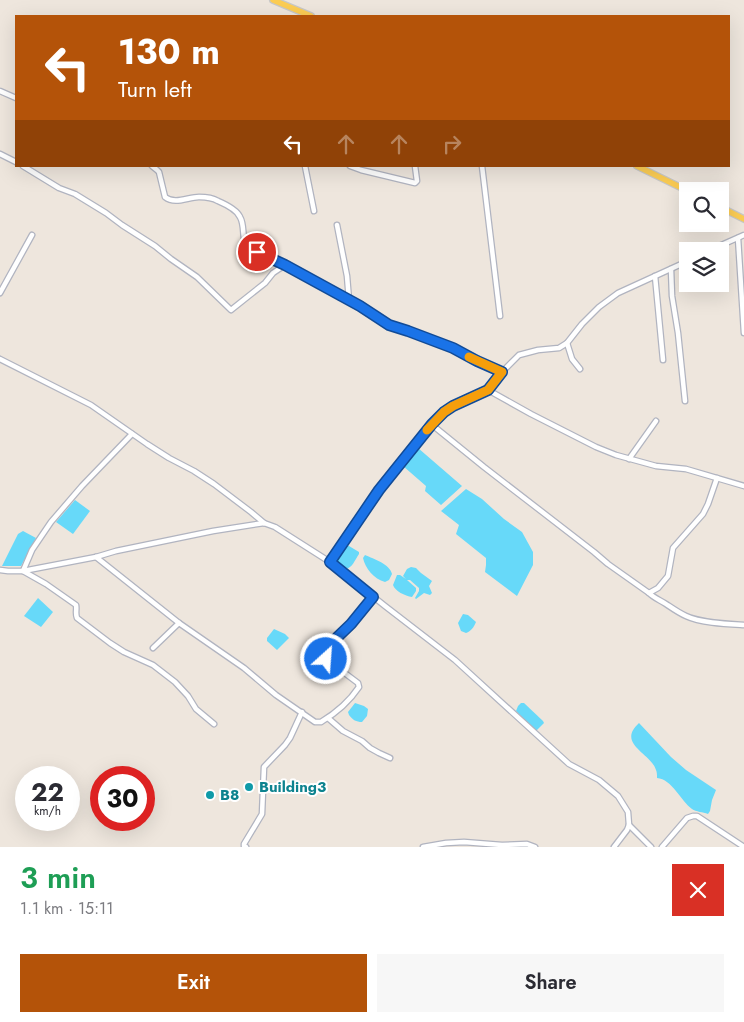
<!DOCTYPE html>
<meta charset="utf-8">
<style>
body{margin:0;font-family:Jost,sans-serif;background:#f7f7f7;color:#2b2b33;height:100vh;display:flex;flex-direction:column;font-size:19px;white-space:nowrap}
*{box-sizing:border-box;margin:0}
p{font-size:16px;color:#7c7c81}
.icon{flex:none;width:28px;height:28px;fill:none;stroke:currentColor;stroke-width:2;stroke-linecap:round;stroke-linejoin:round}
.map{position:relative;height:847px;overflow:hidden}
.sheet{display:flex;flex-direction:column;background:#fff;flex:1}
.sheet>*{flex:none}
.hud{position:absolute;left:15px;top:15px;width:715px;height:152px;border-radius:0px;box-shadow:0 5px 20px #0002;background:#b45309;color:#fff;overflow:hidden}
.fabs{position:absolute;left:679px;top:182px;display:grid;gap:10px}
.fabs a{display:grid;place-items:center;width:50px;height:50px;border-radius:0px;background:#fff;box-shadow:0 5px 20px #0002;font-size:25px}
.speed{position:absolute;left:15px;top:766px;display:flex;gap:10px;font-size:25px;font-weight:700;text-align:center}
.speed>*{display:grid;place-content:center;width:65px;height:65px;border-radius:50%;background:#fff;box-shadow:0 5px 20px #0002;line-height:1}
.speed small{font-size:12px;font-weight:400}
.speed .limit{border:8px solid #d22;background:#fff;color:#111}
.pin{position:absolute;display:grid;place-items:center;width:42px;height:42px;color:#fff;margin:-21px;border:2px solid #fff;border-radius:50%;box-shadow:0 1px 5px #0007}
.me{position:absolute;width:55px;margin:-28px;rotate:26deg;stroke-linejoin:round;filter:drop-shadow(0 0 4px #0008)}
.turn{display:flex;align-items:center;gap:18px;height:105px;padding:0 20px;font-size:22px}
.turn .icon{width:65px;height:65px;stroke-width:2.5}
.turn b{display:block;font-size:35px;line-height:42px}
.lanes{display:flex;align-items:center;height:48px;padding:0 20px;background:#0003;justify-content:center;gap:25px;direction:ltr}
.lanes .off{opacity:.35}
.round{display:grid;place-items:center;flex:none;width:52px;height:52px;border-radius:0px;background:#f7f7f7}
.overview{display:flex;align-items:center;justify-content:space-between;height:85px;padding:0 20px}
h1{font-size:30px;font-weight:600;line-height:38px;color:#1e9e55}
.primary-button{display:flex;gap:10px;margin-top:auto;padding:10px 20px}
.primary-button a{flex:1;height:58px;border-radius:0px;background:#b45309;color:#fff;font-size:20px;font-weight:600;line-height:58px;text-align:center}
.primary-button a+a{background:#f7f7f7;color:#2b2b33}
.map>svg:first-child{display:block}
</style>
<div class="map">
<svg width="744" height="847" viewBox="0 0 744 847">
<rect width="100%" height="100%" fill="#eee6dd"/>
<!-- water -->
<g fill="#67d9f9">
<polygon points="418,448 462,486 441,505 425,491 426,486 403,466"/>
<polygon points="466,489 482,499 504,519 522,532 533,552 533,565 517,596 485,572 486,565 486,558 456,534 459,525 441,511"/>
<polygon points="75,500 90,511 73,534 56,522"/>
<polygon points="23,531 36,538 21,566 2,566 18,534"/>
<path d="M347,546H349L359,552V554C355,560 352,568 346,569L338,563V558Z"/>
<path d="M365,555C374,559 390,564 392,574L389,580L385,582C374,579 365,568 363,558Z"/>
<path d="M411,567L416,568L421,573L432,581L429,586L432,593L430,595L424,593L416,599L415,598L419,591V588L410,580H407L416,588V591L412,597C405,596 395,591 393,585L397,575H400L406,579L403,576L407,569Z"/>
<polygon points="38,598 53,612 41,627 24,616"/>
<path d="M463,614L468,615L476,622C474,627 471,631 466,633L461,631L458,623Z"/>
<polygon points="274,629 285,634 289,638 277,650 267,641 267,638"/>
<path d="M355,703L364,706L368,709L367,716L362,722C356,722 353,720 349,715L348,712Z"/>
<polygon points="521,703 524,703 543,721 544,723 536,731 516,711 518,706"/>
<path d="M639,723L671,757L686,770L716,790L712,800L710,811L708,814C703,812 696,812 692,809C681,801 672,779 657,778C657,775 657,772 656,770C651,753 616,744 639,723Z"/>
</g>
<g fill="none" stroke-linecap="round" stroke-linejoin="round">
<!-- minor casing -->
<g stroke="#b1b4c0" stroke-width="7">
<g id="minor">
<polyline points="0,91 16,98"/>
<polyline points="0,154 16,162"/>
<polyline points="23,166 59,188 75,194 106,213 122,225 155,246 171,259 197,277 231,310 265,283 273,273 285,265"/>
<path d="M152,166L157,170L159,172L165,197C175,205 188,197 199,197C205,197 213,198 218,201C225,204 237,210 240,217C246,227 240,243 250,250L285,265L360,306L389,325L407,331L453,349L477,361L502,372"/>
<polyline points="305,166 314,211"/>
<polyline points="350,166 361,170 415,183 417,181 415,166"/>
<polyline points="482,166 500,316"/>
<polyline points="337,225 347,276 349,300"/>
<polyline points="738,238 744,333"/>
<polyline points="708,251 744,235"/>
<polyline points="671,269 672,296 678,333 685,401"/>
<polyline points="655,276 663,360"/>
<polyline points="0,293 32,235"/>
<polyline points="567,343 572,359 580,369"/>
<polyline points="0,359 91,405 147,444 169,458 194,471 214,484 251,512 264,523"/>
<polyline points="488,390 531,414 596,447 616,455 656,466 686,469 744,486"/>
<polyline points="431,424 484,467 594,552 608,564 649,593 658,588 668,576 673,548 703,514 708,504 717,478"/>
<path d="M132,434L82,486L51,522L32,550L23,571L46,584L76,605C77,610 75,613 77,618L110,643L124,652L153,665L175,682L188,696L196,709L214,724"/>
<polyline points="629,459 656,421"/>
<path d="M96,557L179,623L244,668L276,695L315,722H321C336,713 349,702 359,687L358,683L326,659C324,654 324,653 326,648L351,624L373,597"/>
<polyline points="330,562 385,606 455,660 569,764 599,780 618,796 628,812 629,825 627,830 614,847"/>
<polyline points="0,570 8,571 23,571 96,557 116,551 213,531 264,523 275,527 330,562 379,490 431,424 444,412 453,406 488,390 502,372 519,355 538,350 559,348 567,343 582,324 599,307 618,293 688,261"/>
<path d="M649,593C654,598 660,600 666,604C672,608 679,613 686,616C701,623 727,624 744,625"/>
<polyline points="153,648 179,623"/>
<polyline points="328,718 343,731 362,741 370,748 379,753 390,758"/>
<polyline points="629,825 651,847"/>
<polyline points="246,847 244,846 244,844 262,814 264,767 285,745 290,738 302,712"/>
<polyline points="423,847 446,843 464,842 502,845 527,844 535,847"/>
<polyline points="662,847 687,818 693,816 697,816 744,847"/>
</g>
</g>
<!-- major casing -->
<g stroke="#c8c8c8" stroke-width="8">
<g id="major">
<polyline points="273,0 311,16"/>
<polyline points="637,166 688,191"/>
<polyline points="720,207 744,219"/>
</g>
</g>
<!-- minor -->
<use href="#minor" stroke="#fff" stroke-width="4.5"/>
<!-- major -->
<use href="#major" stroke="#fccd54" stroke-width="5.5"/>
</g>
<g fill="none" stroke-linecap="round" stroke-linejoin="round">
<!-- route casing -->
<g stroke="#114b97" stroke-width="12">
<polyline id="route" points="257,252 285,265 360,306 389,325 408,331 453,348 477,361 502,372 488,390 453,406 444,412 432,424 379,490 330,562 373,597 351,624 326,648 324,655 326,659"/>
</g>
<!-- route -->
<use href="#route" stroke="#1a73e8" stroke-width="9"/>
<!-- slow -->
<polyline stroke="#f59e0b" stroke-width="9" points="427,430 444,412 453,406 488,390 502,372 469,357"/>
</g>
<!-- markers -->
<g fill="#0f9aa8" stroke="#fff" stroke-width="2">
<circle cx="249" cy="787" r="5"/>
<circle cx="210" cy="795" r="5"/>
</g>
<g text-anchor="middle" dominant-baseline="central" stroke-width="4" stroke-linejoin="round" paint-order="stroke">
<!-- culture labels -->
<g font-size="15" font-weight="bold" fill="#0d838f" stroke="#fff" text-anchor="start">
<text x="259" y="787">Building3</text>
<text x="220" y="795">B8</text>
</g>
</g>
</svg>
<div class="fabs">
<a><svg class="icon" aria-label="search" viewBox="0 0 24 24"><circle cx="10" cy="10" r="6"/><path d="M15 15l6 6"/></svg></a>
<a><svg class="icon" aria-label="layers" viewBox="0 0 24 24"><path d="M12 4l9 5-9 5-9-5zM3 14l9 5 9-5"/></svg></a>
</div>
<div class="speed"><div>22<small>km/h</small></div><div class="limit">30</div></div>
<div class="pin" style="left:257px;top:252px;background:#d93025"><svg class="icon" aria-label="arrive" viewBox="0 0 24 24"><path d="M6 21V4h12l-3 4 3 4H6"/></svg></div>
<svg class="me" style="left:326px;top:659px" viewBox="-20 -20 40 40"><circle r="17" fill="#1a73e8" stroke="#fff" stroke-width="3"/><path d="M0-11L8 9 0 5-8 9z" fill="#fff"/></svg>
<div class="hud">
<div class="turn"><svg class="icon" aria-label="left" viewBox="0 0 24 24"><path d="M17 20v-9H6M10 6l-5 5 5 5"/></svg><div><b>130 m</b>Turn left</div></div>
<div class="lanes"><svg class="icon" aria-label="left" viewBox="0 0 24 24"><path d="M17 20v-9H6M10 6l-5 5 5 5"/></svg><svg class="icon off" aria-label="ahead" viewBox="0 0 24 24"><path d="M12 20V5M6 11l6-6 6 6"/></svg><svg class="icon off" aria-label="ahead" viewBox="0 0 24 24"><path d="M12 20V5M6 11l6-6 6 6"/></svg><svg class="icon off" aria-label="right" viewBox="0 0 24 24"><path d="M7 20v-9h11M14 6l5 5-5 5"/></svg></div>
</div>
</div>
<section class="sheet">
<div class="overview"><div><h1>3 min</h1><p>1.1 km · 15:11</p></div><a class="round" style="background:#d93025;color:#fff"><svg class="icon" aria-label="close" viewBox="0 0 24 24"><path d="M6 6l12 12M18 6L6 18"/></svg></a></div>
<div class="primary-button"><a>Exit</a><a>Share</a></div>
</section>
